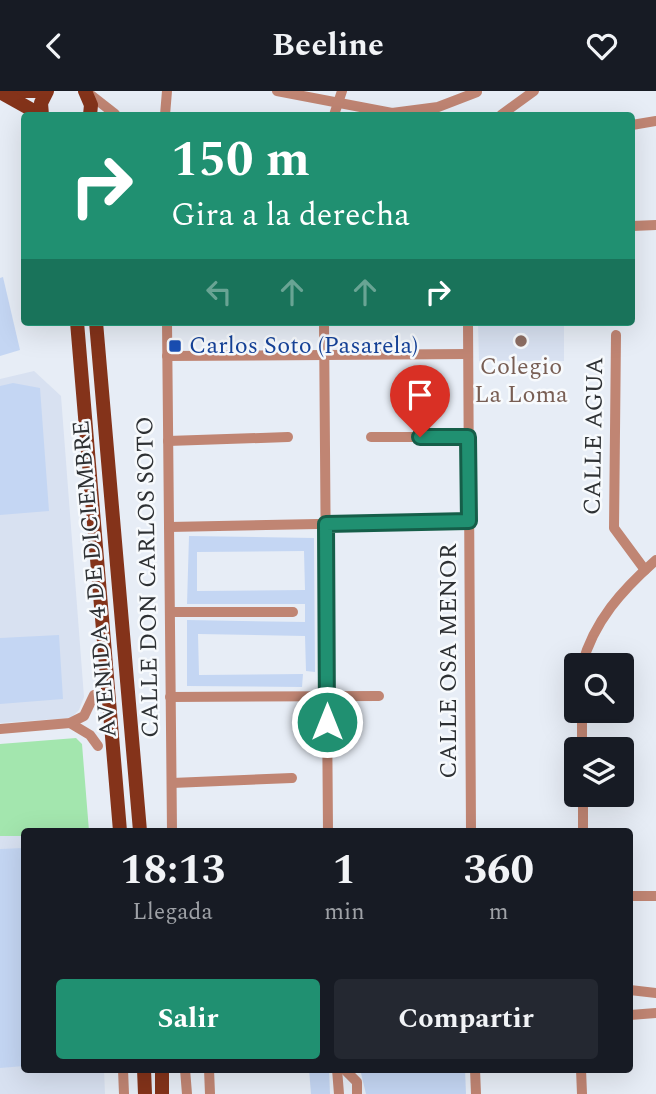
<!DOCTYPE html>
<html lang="es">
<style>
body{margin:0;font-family:Spectral,serif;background:#242831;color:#f1f3f6;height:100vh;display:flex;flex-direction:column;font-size:26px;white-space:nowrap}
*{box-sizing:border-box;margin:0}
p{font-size:23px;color:#9ea1a6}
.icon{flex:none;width:38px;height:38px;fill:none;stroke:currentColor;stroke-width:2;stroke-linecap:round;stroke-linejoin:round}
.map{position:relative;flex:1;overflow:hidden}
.sheet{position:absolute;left:21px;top:737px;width:612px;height:245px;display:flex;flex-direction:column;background:#171b24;border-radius:7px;box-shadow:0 7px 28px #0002}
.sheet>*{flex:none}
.top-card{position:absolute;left:21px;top:21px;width:614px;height:214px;border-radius:7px;box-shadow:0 7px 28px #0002;background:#209071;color:#fff;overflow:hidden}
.controls{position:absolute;left:564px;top:562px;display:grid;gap:14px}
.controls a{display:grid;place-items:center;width:70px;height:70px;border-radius:7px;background:#171b24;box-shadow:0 7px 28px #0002;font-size:35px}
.pin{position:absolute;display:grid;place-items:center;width:60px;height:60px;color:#fff;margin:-72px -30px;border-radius:50% 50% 50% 0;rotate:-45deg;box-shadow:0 0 7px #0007}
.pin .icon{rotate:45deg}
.me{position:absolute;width:77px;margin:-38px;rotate:0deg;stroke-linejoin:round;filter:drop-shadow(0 0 5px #0008)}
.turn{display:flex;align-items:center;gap:24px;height:147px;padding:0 35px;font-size:32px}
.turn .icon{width:91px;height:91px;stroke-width:2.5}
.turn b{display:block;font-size:49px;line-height:60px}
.lanes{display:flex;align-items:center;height:66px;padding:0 35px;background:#0003;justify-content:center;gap:35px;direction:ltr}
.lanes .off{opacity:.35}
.eta{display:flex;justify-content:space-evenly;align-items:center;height:119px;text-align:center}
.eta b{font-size:42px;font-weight:700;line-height:49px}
.primary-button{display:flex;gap:14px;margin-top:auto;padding:14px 35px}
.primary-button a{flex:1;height:80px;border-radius:7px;background:#209071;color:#fff;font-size:28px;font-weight:700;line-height:80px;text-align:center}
.primary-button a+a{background:#242831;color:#f1f3f6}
header{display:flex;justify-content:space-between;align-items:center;height:91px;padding:0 35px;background:#171b24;font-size:32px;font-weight:700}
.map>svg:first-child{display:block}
</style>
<header><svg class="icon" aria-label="back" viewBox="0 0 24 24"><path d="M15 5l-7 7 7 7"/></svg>Beeline<svg class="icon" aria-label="heart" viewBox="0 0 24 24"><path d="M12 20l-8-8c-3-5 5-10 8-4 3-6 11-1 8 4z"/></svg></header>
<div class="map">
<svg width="656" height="1003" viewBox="0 0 656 1003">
<rect width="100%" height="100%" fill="#e7edf6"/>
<!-- built -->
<g fill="#d8e1f1">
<polygon points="478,231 564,231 564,270 479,270"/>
<polygon points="34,280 61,305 84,606 79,619 71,627 0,632 0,288"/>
<polygon points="0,745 24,745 24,978 104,978 105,1003 0,1003"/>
</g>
<!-- green -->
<polygon fill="#a3e6ae" points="76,647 82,653 89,740 24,740 24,745 0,745 0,653"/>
<!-- building -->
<g fill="#c4d6f3" fill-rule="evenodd">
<polygon points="3,186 20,259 0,265 0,187"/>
<polygon points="13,292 40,297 49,420 0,424 0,295"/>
<path d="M189,445L314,447L315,581L306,580L305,545L198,543L199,584L303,583L302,596L187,595V529L305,531V513H187ZM304,460L305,499L197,500V461Z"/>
<polygon points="59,544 63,608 0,613 0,547"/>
<polygon points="24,757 24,975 0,977 0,758"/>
<polygon points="309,978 329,978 330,1003 311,1003"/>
<polygon points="360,978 465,978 466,1003 366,1003"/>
</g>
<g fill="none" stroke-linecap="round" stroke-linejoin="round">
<!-- minor -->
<g stroke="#c08573" stroke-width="10">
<polyline points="277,0 392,22 438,16 477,1"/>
<polyline points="87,1 115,23"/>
<polyline points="165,24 167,0"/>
<polyline points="334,24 342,0"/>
<polyline points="501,24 534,0"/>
<polyline points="632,34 656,30"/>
<polyline points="632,135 656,134"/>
<polyline points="167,231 172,740"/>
<polyline points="324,231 328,740"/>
<polyline points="468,231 471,740"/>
<polyline points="616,244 614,437 645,479"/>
<polyline points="167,265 468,263"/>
<polyline points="371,346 469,346"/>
<polyline points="168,350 288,346"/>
<polyline points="169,436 469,430"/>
<polyline points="170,521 293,521"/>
<path d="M582,574C594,530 622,499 656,469"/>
<polyline points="170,606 379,605"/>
<polyline points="582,620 582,658"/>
<polyline points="70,632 90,644 98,655"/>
<polyline points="0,638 70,632 84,625 94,604"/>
<polyline points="172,692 292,687"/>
<polyline points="583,704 583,740"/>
<polyline points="630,805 656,805"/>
<polyline points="630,899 656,902"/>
<polyline points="630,924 656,922"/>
<polyline points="123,978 124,1003"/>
<polyline points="185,978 187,1003"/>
<polyline points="209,978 210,1003"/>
<polyline points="337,978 339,1003"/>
<polyline points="344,978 357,991 357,1003"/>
<polyline points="475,978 476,1003"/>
<polyline points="581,978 582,1003"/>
</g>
<!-- major -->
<g stroke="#84331a" stroke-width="14">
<polyline points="7,0 37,0"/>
<polyline points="85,0 91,14 90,24"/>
<polyline points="0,1 41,24"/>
<polyline points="42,24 41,12 47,0"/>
<polyline points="77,231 120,740"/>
<polyline points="96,231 140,740"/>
<polyline points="144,978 145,1003"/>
<polyline points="162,978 162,1003"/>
</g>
</g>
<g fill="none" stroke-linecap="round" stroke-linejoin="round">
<!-- route casing -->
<g stroke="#155e49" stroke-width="18">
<polyline id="route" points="327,631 326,433 469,430 468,346 420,346"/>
</g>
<!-- route -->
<use href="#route" stroke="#209071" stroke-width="12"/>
</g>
<!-- markers -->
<circle fill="#8d6e63" stroke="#f7fafd" stroke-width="2.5" cx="521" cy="250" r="7"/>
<rect fill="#1a4fb4" stroke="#f7fafd" stroke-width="2.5" x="168" y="248" width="14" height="14" rx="3.5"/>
<g text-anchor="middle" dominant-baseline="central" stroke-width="5" stroke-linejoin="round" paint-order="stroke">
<!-- transit labels -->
<g font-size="24" fill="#164399" stroke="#f7fafd" text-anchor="start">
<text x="189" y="255">Carlos Soto (Pasarela)</text>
</g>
<!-- education labels -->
<g font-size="24" fill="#785e54" stroke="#f7fafd">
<text x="521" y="276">Colegio<tspan x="521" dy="28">La Loma</tspan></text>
</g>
<!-- street labels -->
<g font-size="24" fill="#2e3134" stroke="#f7fafd">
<text transform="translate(594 345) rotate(-89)">CALLE AGUA</text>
<text transform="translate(148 486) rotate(-91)">CALLE DON CARLOS SOTO</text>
<text transform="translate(95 488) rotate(-95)">AVENIDA 4 DE DICIEMBRE</text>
<text transform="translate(449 570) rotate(-90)">CALLE OSA MENOR</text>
</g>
</g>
</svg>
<div class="controls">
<a><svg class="icon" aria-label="search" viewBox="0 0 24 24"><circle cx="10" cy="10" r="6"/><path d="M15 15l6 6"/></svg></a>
<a><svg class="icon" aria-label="layers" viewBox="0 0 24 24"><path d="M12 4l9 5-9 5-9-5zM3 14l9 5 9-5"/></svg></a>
</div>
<div class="pin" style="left:420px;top:346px;background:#d93025"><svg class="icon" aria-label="arrive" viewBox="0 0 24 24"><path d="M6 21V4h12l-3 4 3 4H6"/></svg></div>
<svg class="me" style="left:327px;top:631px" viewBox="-20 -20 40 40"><circle r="17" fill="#209071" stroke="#fff" stroke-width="3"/><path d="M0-11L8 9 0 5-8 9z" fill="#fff"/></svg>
<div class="top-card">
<div class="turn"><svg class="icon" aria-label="right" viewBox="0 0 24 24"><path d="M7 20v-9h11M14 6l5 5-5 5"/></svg><div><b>150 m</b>Gira a la derecha</div></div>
<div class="lanes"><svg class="icon off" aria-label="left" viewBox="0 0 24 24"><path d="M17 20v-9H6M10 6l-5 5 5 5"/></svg><svg class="icon off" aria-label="ahead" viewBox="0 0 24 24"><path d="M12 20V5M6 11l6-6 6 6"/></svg><svg class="icon off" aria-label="ahead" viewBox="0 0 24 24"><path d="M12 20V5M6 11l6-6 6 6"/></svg><svg class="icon" aria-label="right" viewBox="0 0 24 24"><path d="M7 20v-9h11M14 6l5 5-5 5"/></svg></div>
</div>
<section class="sheet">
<div class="eta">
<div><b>18:13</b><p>Llegada</p></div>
<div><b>1</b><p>min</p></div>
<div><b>360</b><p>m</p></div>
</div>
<div class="primary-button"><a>Salir</a><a>Compartir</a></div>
</section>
</div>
